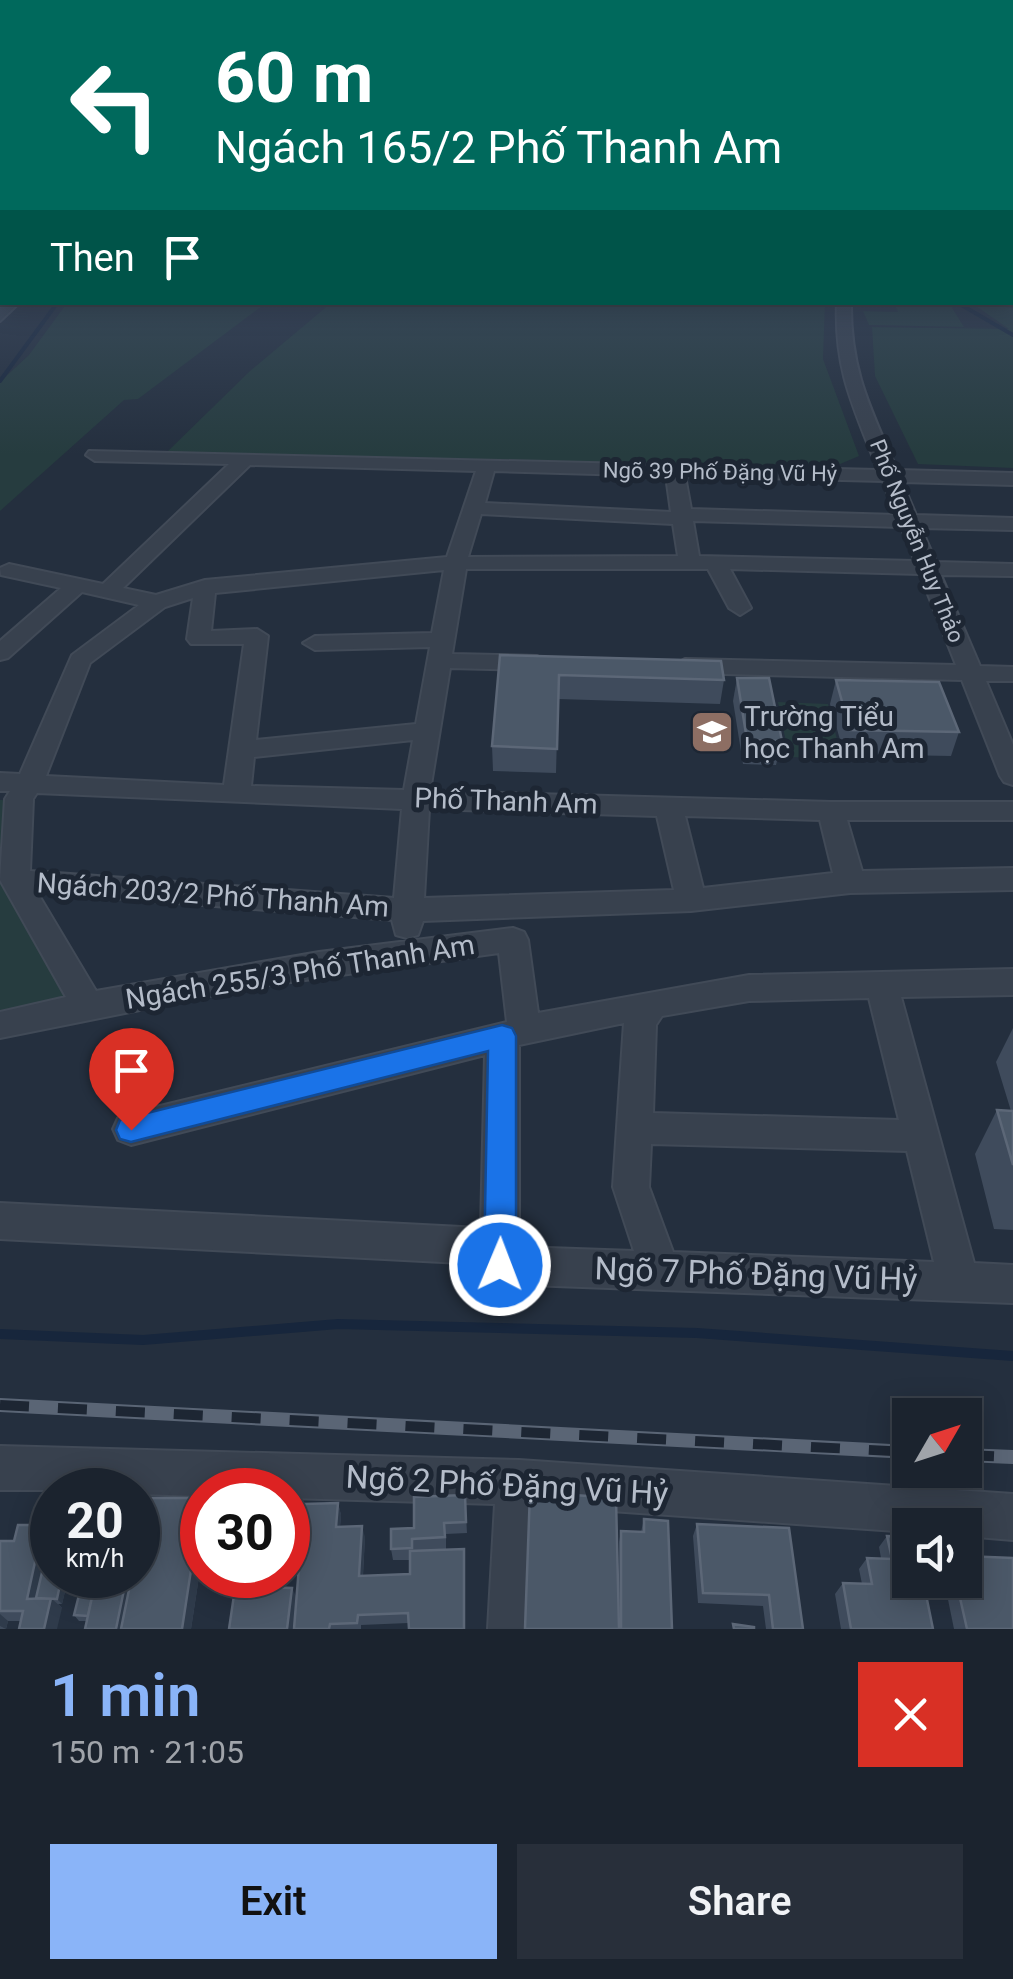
<!DOCTYPE html>
<meta charset="utf-8">
<style>
body{margin:0;font-family:Roboto,sans-serif;background:#282f3a;color:#f1f3f6;height:100vh;display:flex;flex-direction:column;font-size:38px;white-space:nowrap}
*{box-sizing:border-box;margin:0}
p{font-size:32px;color:#a0a4aa}
.icon{flex:none;width:55px;height:55px;fill:none;stroke:currentColor;stroke-width:2;stroke-linecap:round;stroke-linejoin:round}
.map{position:relative;height:1629px;overflow:hidden}
.details{display:flex;flex-direction:column;background:#1b232e;flex:1}
.details>*{flex:none}
.hud{position:absolute;left:0px;top:0px;width:1015px;height:305px;box-shadow:0 5px 25px #0003,0 0 0 2px #39404a;background:#00695c;color:#fff;overflow:hidden}
.needle{width:65px;rotate:51deg}
.buttons{position:absolute;left:892px;top:1398px;display:grid;gap:20px}
.buttons a{display:grid;place-items:center;width:90px;height:90px;border-radius:0px;background:#1b232e;box-shadow:0 5px 25px #0003,0 0 0 2px #39404a;font-size:50px}
.speed{position:absolute;left:30px;top:1468px;display:flex;gap:20px;font-size:50px;font-weight:700;text-align:center}
.speed>*{display:grid;place-content:center;width:130px;height:130px;border-radius:50%;background:#1b232e;box-shadow:0 5px 25px #0003,0 0 0 2px #39404a;line-height:1}
.speed small{font-size:25px;font-weight:400}
.speed .limit{border:15px solid #d22;background:#fff;color:#111}
.pin{position:absolute;display:grid;place-items:center;width:85px;height:85px;color:#fff;margin:-102px -42px;border-radius:50% 50% 50% 0;rotate:-45deg;box-shadow:0 0 10px #0007}
.pin .icon{rotate:45deg}
.me{position:absolute;width:110px;margin:-55px;rotate:1deg;stroke-linejoin:round;filter:drop-shadow(0 0 8px #0008)}
.turn{display:flex;align-items:center;gap:35px;height:210px;padding:0 50px;font-size:45px}
.turn .icon{width:130px;height:130px;stroke-width:2.5}
.turn b{display:block;font-size:70px;line-height:85px}
.then{display:flex;align-items:center;height:95px;padding:0 50px;background:#0003;gap:20px;font-size:38px}
.round{display:grid;place-items:center;flex:none;width:105px;height:105px;border-radius:0px;background:#282f3a}
.headline{display:flex;align-items:center;justify-content:space-between;height:170px;padding:0 50px}
h1{font-size:60px;font-weight:600;line-height:75px;color:#8ab4f8}
.action{display:flex;gap:20px;margin-top:auto;padding:20px 50px}
.action a{flex:1;height:115px;border-radius:0px;background:#8ab4f8;color:#111;font-size:40px;font-weight:600;line-height:115px;text-align:center}
.action a+a{background:#282f3a;color:#f1f3f6}
.map>svg:first-child{display:block}
</style>
<div class="map">
<svg width="1013" height="1629" viewBox="0 0 1013 1629">
<rect width="100%" height="100%" fill="#242f3e"/>
<!-- green -->
<g fill="#263c3f">
<polygon points="825,302 823,359 859,456 826,470 167,452 250,371 331,303"/>
<polygon points="67,303 266,303 138,399 124,400 0,511 0,382 29,355"/>
<polygon points="894,303 949,303 964,327 869,325 863,311 898,312"/>
<polygon points="973,304 1013,308 1013,468 918,464 875,376 872,327 1009,329"/>
<polygon points="778,702 828,704 842,759 789,757"/>
<polygon points="0,800 4,800 6,892 70,1000 0,1016"/>
</g>
<g fill="none" stroke-linecap="round" stroke-linejoin="round">
<!-- stream-far1 -->
<g stroke="#17263c" stroke-width="4">
<polyline points="958,303 1013,335"/>
<polyline points="0,381 58,302"/>
</g>
<!-- stream -->
<polyline stroke="#17263c" stroke-width="10" points="0,1334 143,1340 338,1324 697,1333 1013,1356"/>
<!-- minor casing -->
<g stroke="#414a57" stroke-width="4">
<g id="minor">
<polygon points="5,302 20,302 0,321 0,308"/>
<path d="M837,302H851C850,371 871,409 897,470L1013,473V485L902,482L916,515L1013,518V530L921,528L936,562L1013,564V576L941,575L980,666L1013,667V681H986L1013,745V785L1004,782L1000,776L962,680L685,673L673,666L685,659L956,665L920,574L730,569L751,608L740,615L729,608L708,569H466L452,654L537,656L549,663L537,670L450,668L430,791L831,802H1013V820H847L862,871L1013,868V890L850,893L691,911L423,921L418,935L407,938L396,935L392,920L37,892L96,991L319,952L513,928L524,932L528,940L538,1013L749,975L1013,969V995L901,997L974,1263L1013,1265V1303L500,1284L486,1278L481,1264L0,1239V1203L481,1228L485,1055L131,1145L118,1140L113,1129L118,1118L131,1113L507,1022L499,953L255,987L0,1038V1012L66,997L0,880L5,799L10,791H0V773L20,774L72,655L139,605L82,592L8,658L0,660V641L61,588L1,575L0,568L9,564L103,584L229,464L95,461L86,455L89,451L878,470C854,408 834,371 837,302ZM250,465L476,471L447,557L205,580L156,595L123,588ZM494,471L666,476L671,512L485,503ZM685,476L883,481L896,515L691,509ZM481,514L673,524L678,556L468,557ZM693,521L901,527L915,561L699,556ZM444,570L432,633L315,636L303,643L315,650L430,647L416,724L256,740L268,636L257,629L211,631L215,593ZM193,598L187,639L191,644H244L224,785L46,776L90,663L165,607ZM413,740L404,790L251,786L254,757ZM37,793L402,809L394,898L30,871L33,799ZM429,809L657,816L674,890L424,898ZM685,816L820,820L833,873L703,888ZM869,998L899,1120L653,1113L656,1025L662,1016L749,1001ZM624,1023L613,1187L634,1251L519,1247V1045ZM651,1144L907,1151L934,1262L673,1252L649,1187Z"/>
<polygon points="0,1446 519,1460 1013,1494 1013,1540 965,1536 965,1525 910,1525 910,1532 540,1506 536,1629 488,1629 495,1504 288,1498 288,1490 202,1490 202,1496 138,1494 138,1490 0,1490"/>
</g>
</g>
<!-- major casing -->
<g stroke="#414a57" stroke-width="5">
<polygon id="major" points="1013,293 1013,303 1008,302 1012,302"/>
</g>
<!-- minor -->
<use href="#minor" fill="#38414e" fill-rule="evenodd"/>
<!-- major -->
<use href="#major" fill="#56606e" fill-rule="evenodd"/>
<!-- rail casing -->
<g stroke="#5a6575" stroke-width="14">
<g id="rail">
<polyline points="0,1405 910,1452"/>
<polyline points="965,1455 1013,1457"/>
</g>
</g>
<!-- rail -->
<use href="#rail" stroke="#1d2633" stroke-width="10" stroke-dasharray="29" stroke-linecap="butt"/>
</g>
<!-- wall -->
<g fill="#3f4b5c">
<polygon points="500,655 724,680 720,704 558,699 556,773 493,771 492,746"/>
<polygon points="737,678 782,741 776,765 743,764 733,701"/>
<polygon points="836,680 959,732 951,756 844,754 830,704"/>
<polygon points="1013,1028 1013,1230 994,1229 975,1154 997,1110 1011,1111 996,1062"/>
<polygon points="465,1495 467,1533 446,1534 446,1549 464,1549 465,1629 408,1629 408,1623 361,1625 361,1629 294,1629 237,1575 270,1575 269,1587 296,1596 338,1503 341,1515 340,1527 365,1537 363,1576 410,1574 410,1560 393,1560 391,1549 414,1528"/>
<polygon points="148,1498 202,1498 202,1557 191,1629 85,1629 87,1621 79,1621 74,1615 84,1575 138,1575 138,1548"/>
<polygon points="644,1519 672,1629 525,1629 618,1614 619,1542 621,1531 641,1532"/>
<polygon points="697,1524 803,1629 766,1629 763,1606 698,1603 693,1536"/>
<polygon points="887,1536 933,1629 841,1629 835,1594 843,1583 862,1584 859,1569 867,1558 881,1558 879,1547"/>
<polygon points="0,1541 52,1575 69,1575 62,1604 58,1604 62,1608 21,1621 8,1621 6,1629 0,1629"/>
<polygon points="944,1580 965,1580 1013,1629 954,1629"/>
</g>
<!-- shaded-wall -->
<g fill="#2f3b4b">
<polygon points="0,239 2,239 2,257 0,258"/>
<polygon points="338,1503 341,1515 339,1538 336,1527"/>
<polygon points="202,1505 202,1557 191,1629 182,1629"/>
<polygon points="43,1525 52,1535 40,1599 27,1599"/>
<polygon points="362,1526 365,1537 362,1587 359,1576"/>
<polygon points="62,1575 69,1575 62,1604 57,1599"/>
<polygon points="127,1575 138,1575 132,1629 116,1629"/>
<polygon points="264,1575 270,1575 267,1598 262,1587"/>
<polygon points="292,1588 297,1598 293,1629 287,1629"/>
<polygon points="51,1598 62,1608 57,1629 44,1629"/>
<polygon points="0,1614 8,1621 6,1629 0,1626"/>
</g>
<!-- building -->
<g fill="#4b5868" stroke="#5c6777" stroke-width="2.5">
<polygon points="500,655 721,661 724,680 559,675 557,749 492,746"/>
<polygon points="737,678 769,678 782,741 747,740"/>
<polygon points="836,680 939,682 959,732 850,730"/>
<polygon points="997,1110 1013,1111 1013,1165"/>
<polygon points="530,1492 616,1498 619,1629 525,1629"/>
<polygon points="465,1495 466,1522 444,1523 445,1537 412,1539 412,1548 391,1549 391,1529 414,1528 414,1497"/>
<polygon points="148,1498 202,1498 182,1629 121,1629 132,1575 138,1575 138,1548"/>
<polygon points="338,1503 336,1527 362,1526 359,1576 410,1574 410,1551 464,1549 464,1629 409,1629 408,1613 358,1615 357,1623 330,1624 329,1629 294,1629 304,1504"/>
<polygon points="644,1519 668,1521 672,1629 621,1629 621,1531 644,1532"/>
<polygon points="697,1524 789,1528 803,1629 773,1629 769,1595 703,1593"/>
<polygon points="18,1525 43,1525 27,1599 51,1598 44,1629 19,1629 23,1611 0,1611 0,1541 14,1541"/>
<polygon points="52,1530 52,1575 62,1575 57,1599 36,1598"/>
<polygon points="887,1536 910,1537 910,1580 923,1580 933,1629 851,1629 843,1583 872,1584 867,1558 892,1559"/>
<polygon points="965,1556 1013,1558 1013,1629 967,1629 956,1580 965,1580"/>
<polygon points="84,1575 97,1575 88,1616 74,1615"/>
<polygon points="97,1575 127,1575 116,1629 85,1629"/>
<polygon points="237,1575 264,1575 262,1587 292,1588 287,1629 229,1629"/>
<polygon points="733,1624 754,1627 754,1629 734,1629"/>
</g>
<!-- sky -->
<linearGradient id="sky" x2="0" y2="1"><stop stop-color="#141a22"/><stop offset="0.5" stop-color="#3f4d63"/><stop offset="1" stop-color="#3f4d63" stop-opacity="0"/></linearGradient>
<rect width="1013" height="454" fill="url(#sky)"/>
<!-- route -->
<polygon fill="#1a73e8" stroke="#114b97" stroke-width="2.5" points="502,1025 512,1028 516,1036 516,1265 511,1276 500,1280 488,1276 484,1265 488,1051 131,1142 120,1139 116,1130 120,1120 131,1117"/>
<!-- icons -->
<defs>
<g id="school-square" transform="scale(2.25)"><rect x="-9" y="-9" width="18" height="18" rx="4" fill="#8d6e63" stroke="#1d2633"/><path d="M0-5L7-2L0 1L-7-2ZM-4 1L0 2.5L4 1V4Q0 6-4 4Z" fill="#fff"/></g>
</defs>
<g fill-rule="evenodd">
<use href="#school-square" x="712" y="732"/>
</g>
<g text-anchor="middle" dominant-baseline="central" stroke-width="10" stroke-linejoin="round" paint-order="stroke">
<!-- far-street labels -->
<g font-size="22" fill="#b4bcc9" stroke="#1d2633">
<text transform="translate(720 472) rotate(1)">Ngõ 39 Phố Đặng Vũ Hỷ</text>
<text transform="translate(917 541) rotate(68)">Phố Nguyễn Huy Thảo</text>
</g>
<!-- poi labels -->
<g font-size="28" fill="#b4bcc9" stroke="#1d2633" text-anchor="start">
<text x="744" y="716">Trường Tiểu<tspan x="744" dy="32">học Thanh Am</tspan></text>
</g>
<!-- street labels -->
<g font-size="28" fill="#b4bcc9" stroke="#1d2633">
<text transform="translate(506 801) rotate(2)">Phố Thanh Am</text>
<text transform="translate(213 895) rotate(4)">Ngách 203/2 Phố Thanh Am</text>
<text transform="translate(300 972) rotate(-9)">Ngách 255/3 Phố Thanh Am</text>
</g>
<!-- near-street labels -->
<g font-size="32" fill="#b4bcc9" stroke="#1d2633">
<text transform="translate(756 1274) rotate(2)">Ngõ 7 Phố Đặng Vũ Hỷ</text>
<text transform="translate(507 1485) rotate(3)">Ngõ 2 Phố Đặng Vũ Hỷ</text>
</g>
</g>
</svg>
<div class="buttons">
<a><svg class="needle" viewBox="-14 -14 28 28"><path d="M0-13l5 13h-10z" fill="#e53935"/><path d="M0 13l5-13h-10z" fill="#a0a4aa"/></svg></a>
<a><svg class="icon" aria-label="sound" viewBox="0 0 24 24"><path d="M4 9h4l5-4v14l-5-4H4zM17 9q2 3 0 6"/></svg></a>
</div>
<div class="speed"><div>20<small>km/h</small></div><div class="limit">30</div></div>
<div class="pin" style="left:131px;top:1130px;background:#d93025"><svg class="icon" aria-label="arrive" viewBox="0 0 24 24"><path d="M6 21V4h12l-3 4 3 4H6"/></svg></div>
<svg class="me" style="left:500px;top:1265px" viewBox="-20 -20 40 40"><circle r="17" fill="#1a73e8" stroke="#fff" stroke-width="3"/><path d="M0-11L8 9 0 5-8 9z" fill="#fff"/></svg>
<div class="hud">
<div class="turn"><svg class="icon" aria-label="left" viewBox="0 0 24 24"><path d="M17 20v-9H6M10 6l-5 5 5 5"/></svg><div><b>60 m</b>Ngách 165/2 Phố Thanh Am</div></div>
<div class="then">Then<svg class="icon" aria-label="arrive" viewBox="0 0 24 24"><path d="M6 21V4h12l-3 4 3 4H6"/></svg></div>
</div>
</div>
<section class="details">
<div class="headline"><div><h1>1 min</h1><p>150 m · 21:05</p></div><a class="round" style="background:#d93025;color:#fff"><svg class="icon" aria-label="close" viewBox="0 0 24 24"><path d="M6 6l12 12M18 6L6 18"/></svg></a></div>
<div class="action"><a>Exit</a><a>Share</a></div>
</section>
